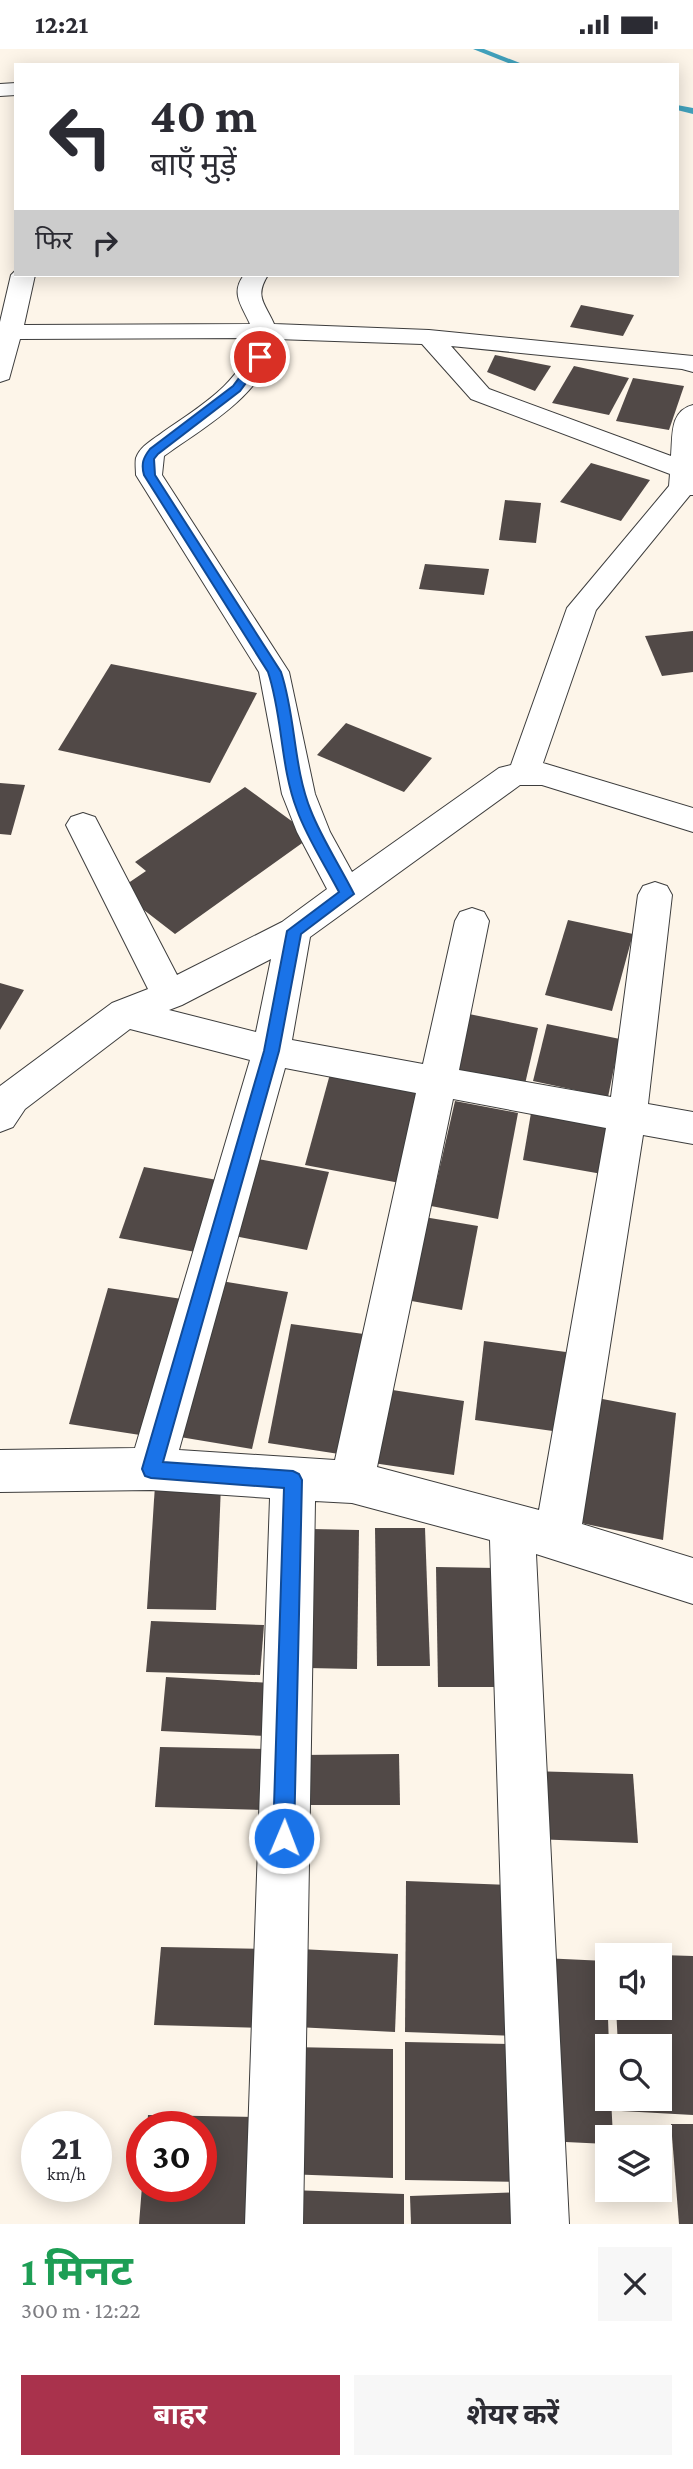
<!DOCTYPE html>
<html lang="hi">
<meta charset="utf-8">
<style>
body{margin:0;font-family:"Crimson Pro","Noto Sans Devanagari",serif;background:#f7f7f7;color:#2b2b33;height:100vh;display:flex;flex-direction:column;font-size:26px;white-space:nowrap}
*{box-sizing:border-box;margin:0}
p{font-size:23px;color:#7c7c81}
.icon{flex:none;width:38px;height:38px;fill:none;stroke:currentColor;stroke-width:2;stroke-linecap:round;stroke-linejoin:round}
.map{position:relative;height:2175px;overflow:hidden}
.sheet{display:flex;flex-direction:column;background:#fff;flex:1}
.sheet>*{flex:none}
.banner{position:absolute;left:14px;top:14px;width:665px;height:214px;border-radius:0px;box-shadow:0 4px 18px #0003;background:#fff;color:#2b2b33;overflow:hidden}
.tools{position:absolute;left:595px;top:1894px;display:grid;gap:14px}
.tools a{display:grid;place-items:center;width:77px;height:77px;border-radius:0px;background:#fff;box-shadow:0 4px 18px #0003;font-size:35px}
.speed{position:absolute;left:21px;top:2062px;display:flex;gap:14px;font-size:35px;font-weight:700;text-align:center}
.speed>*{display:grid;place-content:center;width:91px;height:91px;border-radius:50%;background:#fff;box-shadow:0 4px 18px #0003;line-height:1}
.speed small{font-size:18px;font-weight:400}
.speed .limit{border:10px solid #d22;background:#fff;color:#111}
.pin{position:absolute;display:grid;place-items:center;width:60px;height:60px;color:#fff;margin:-30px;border:4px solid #fff;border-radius:50%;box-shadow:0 2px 7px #0007}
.me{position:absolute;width:77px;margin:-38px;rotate:1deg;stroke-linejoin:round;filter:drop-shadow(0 0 5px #0008)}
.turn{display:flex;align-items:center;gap:24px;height:147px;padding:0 21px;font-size:32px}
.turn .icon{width:91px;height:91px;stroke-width:2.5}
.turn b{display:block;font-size:49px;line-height:60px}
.then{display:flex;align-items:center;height:66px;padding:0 21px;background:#0003;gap:14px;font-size:26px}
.round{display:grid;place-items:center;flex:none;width:74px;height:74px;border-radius:0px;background:#f7f7f7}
.summary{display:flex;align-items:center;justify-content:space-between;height:119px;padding:0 21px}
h1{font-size:42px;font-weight:700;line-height:52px;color:#1e9e55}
.cta{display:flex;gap:14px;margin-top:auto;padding:14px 21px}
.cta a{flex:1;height:80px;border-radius:0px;background:#a9324c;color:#fff;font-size:28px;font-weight:700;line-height:80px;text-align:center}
.cta a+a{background:#f7f7f7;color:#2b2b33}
.status{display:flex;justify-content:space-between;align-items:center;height:49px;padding:0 35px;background:#fff;direction:ltr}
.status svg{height:19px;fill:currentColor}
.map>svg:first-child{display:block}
</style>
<div class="status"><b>12:21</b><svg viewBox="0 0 49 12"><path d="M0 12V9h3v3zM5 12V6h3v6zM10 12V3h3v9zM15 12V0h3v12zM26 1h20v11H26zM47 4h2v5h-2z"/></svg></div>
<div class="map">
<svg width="693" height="2175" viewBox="0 0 693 2175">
<rect width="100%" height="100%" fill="#fdf5e9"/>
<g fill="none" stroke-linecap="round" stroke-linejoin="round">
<!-- stream -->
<g fill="#42a2bd" fill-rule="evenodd">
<polygon points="473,0 484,0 525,16 513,16"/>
<polygon points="677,56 693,59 693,65 677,61"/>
</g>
</g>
<!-- building -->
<g fill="#514947">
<polygon points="581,256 634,266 623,287 570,278"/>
<polygon points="495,306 551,317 535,342 487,323"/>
<polygon points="574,317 629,329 609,366 552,354"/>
<polygon points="633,329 684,337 669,381 616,372"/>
<polygon points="591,414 650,431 621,472 560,453"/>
<polygon points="505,451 541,454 536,494 499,491"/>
<polygon points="425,515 489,520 484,546 419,540"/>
<polygon points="693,582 693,623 662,627 645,587"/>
<polygon points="111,615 257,644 210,734 58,701"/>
<polygon points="346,674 432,709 404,743 317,706"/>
<polygon points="0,734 25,736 11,786 0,785"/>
<polygon points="245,738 312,787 175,885 118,841 146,822 135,813"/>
<polygon points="568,871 633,885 612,962 545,946"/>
<polygon points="0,934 24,941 0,981"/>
<polygon points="469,965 538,979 525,1035 454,1022"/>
<polygon points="547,975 620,990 608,1048 533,1032"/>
<polygon points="330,1025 427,1042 405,1135 305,1116"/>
<polygon points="455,1052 518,1064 498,1170 431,1157"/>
<polygon points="532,1058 610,1072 602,1125 523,1111"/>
<polygon points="247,1108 329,1123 307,1201 224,1185"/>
<polygon points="144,1118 223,1132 201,1204 119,1189"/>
<polygon points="424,1168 478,1177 462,1261 406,1251"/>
<polygon points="215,1231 288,1243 252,1400 174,1387"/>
<polygon points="108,1239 189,1251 153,1388 69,1375"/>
<polygon points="291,1275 371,1286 352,1407 268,1394"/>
<polygon points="484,1292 566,1303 560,1383 475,1371"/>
<polygon points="386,1340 464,1352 454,1426 373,1414"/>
<polygon points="592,1348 676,1364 663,1491 576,1473"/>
<polygon points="155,1436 221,1436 216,1561 147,1560"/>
<polygon points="375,1479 425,1479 430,1617 377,1617"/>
<polygon points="312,1480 359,1481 357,1620 308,1619"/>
<polygon points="436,1518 496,1519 501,1638 438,1638"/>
<polygon points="151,1572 264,1576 260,1626 146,1623"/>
<polygon points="166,1628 271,1634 267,1687 161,1682"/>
<polygon points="160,1698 270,1700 267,1761 155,1758"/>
<polygon points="399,1705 400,1756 299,1756 301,1706"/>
<polygon points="530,1722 633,1725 638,1794 533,1790"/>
<polygon points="406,1832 511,1836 516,1987 405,1983"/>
<polygon points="161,1898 272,1900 269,1979 154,1976"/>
<polygon points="300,1900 398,1905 395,1983 296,1978"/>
<polygon points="660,1906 693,1907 693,2066 621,2062 621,2049 660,2049 660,1997 618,1997 616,1958 660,1958"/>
<polygon points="542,1909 606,1912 609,1997 607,2049 611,2049 613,2088 607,2088 607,2095 545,2092"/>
<polygon points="405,1993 516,1995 521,2133 405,2131"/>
<polygon points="290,1998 393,2000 393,2129 285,2125"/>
<polygon points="148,2066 259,2068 254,2175 139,2175 142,2137 201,2137 201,2077 147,2077"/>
<polygon points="671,2075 693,2075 693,2175 679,2175"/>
<polygon points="290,2141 404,2145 404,2175 289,2175"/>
<polygon points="524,2143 526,2175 411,2175 410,2147"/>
</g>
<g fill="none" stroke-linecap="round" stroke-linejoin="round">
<!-- minor casing -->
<g stroke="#3d3d3d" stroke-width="2">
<g id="minor">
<polygon points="16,34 16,46 0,47 0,35"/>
<path d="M16,221V226H35L24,276L250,275C242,257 230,244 244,226H268C254,248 265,254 274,275L429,281L693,307V323L682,320L451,297L489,340L671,407C673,387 669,362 693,356V446H690L596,561L543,714L693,759V783L542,736H520L310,888L292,991L423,1015L455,872L460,863L472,859L484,863L489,872L459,1021L611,1048L638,846L643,837L655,833L667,837L672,846L648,1055L693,1063V1095L643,1086L582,1475L693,1509V1555L536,1505L569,2175H511L490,1491L352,1454L315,1452L303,2175H245L270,1449L151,1441L0,1443V1401L135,1399L250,1011L130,980L25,1060L13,1078L0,1083V1037L112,954L148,940L66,776L71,768L83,764L95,768L177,926L282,873L327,840L297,783L282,745L259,623L136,426C136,421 135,414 136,409C140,397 154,390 163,383C197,359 244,333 252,289L20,290L9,330L0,333V273L11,226ZM276,290L422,295L471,350L670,425L669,437L567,559L511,716L499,719L352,823L330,783L315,745L289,623L162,426L164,407C205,377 267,344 276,290ZM271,910L256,983L169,961L182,956ZM285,1019L416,1044L335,1411L179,1401ZM453,1050L606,1079L539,1461L377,1418Z"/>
</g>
</g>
<!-- minor -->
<use href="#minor" fill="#fff" fill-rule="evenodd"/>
</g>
<!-- route -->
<path fill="#1a73e8" stroke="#114b97" stroke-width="2" d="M256,306L265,308L240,342L158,405L154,410L155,426L281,623C296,668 293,718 311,762C322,790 340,817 354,845L301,885L279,1002L163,1413L293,1422L299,1425L302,1431L294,1789L291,1797L284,1800L276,1797L273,1789L284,1439L151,1429L145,1427L142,1420L264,1002L287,882L339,843C325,816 307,789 297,761C280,717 283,668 268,623L144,426C141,415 143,409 150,400L233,337Z"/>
</svg>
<div class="tools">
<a><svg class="icon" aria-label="sound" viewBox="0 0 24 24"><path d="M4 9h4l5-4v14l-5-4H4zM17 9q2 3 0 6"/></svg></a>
<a><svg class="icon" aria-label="search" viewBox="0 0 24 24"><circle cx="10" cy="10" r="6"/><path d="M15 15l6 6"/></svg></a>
<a><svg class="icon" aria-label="layers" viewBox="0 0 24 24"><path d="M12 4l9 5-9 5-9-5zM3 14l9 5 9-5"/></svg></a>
</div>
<div class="speed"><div>21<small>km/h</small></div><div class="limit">30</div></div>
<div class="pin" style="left:260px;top:308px;background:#d93025"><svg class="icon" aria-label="arrive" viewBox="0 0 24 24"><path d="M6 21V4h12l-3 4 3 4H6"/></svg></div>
<svg class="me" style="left:284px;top:1789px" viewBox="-20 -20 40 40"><circle r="17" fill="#1a73e8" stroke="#fff" stroke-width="3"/><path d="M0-11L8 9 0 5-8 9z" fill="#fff"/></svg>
<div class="banner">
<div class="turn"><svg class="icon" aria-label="left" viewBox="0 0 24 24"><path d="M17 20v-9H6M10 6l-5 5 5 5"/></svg><div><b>40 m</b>बाएँ मुड़ें</div></div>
<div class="then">फिर<svg class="icon" aria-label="right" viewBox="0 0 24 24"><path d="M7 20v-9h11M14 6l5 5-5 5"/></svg></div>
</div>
</div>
<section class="sheet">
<div class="summary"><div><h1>1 मिनट</h1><p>300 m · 12:22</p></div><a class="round"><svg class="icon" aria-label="close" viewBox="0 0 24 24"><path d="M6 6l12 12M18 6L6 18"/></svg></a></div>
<div class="cta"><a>बाहर</a><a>शेयर करें</a></div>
</section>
